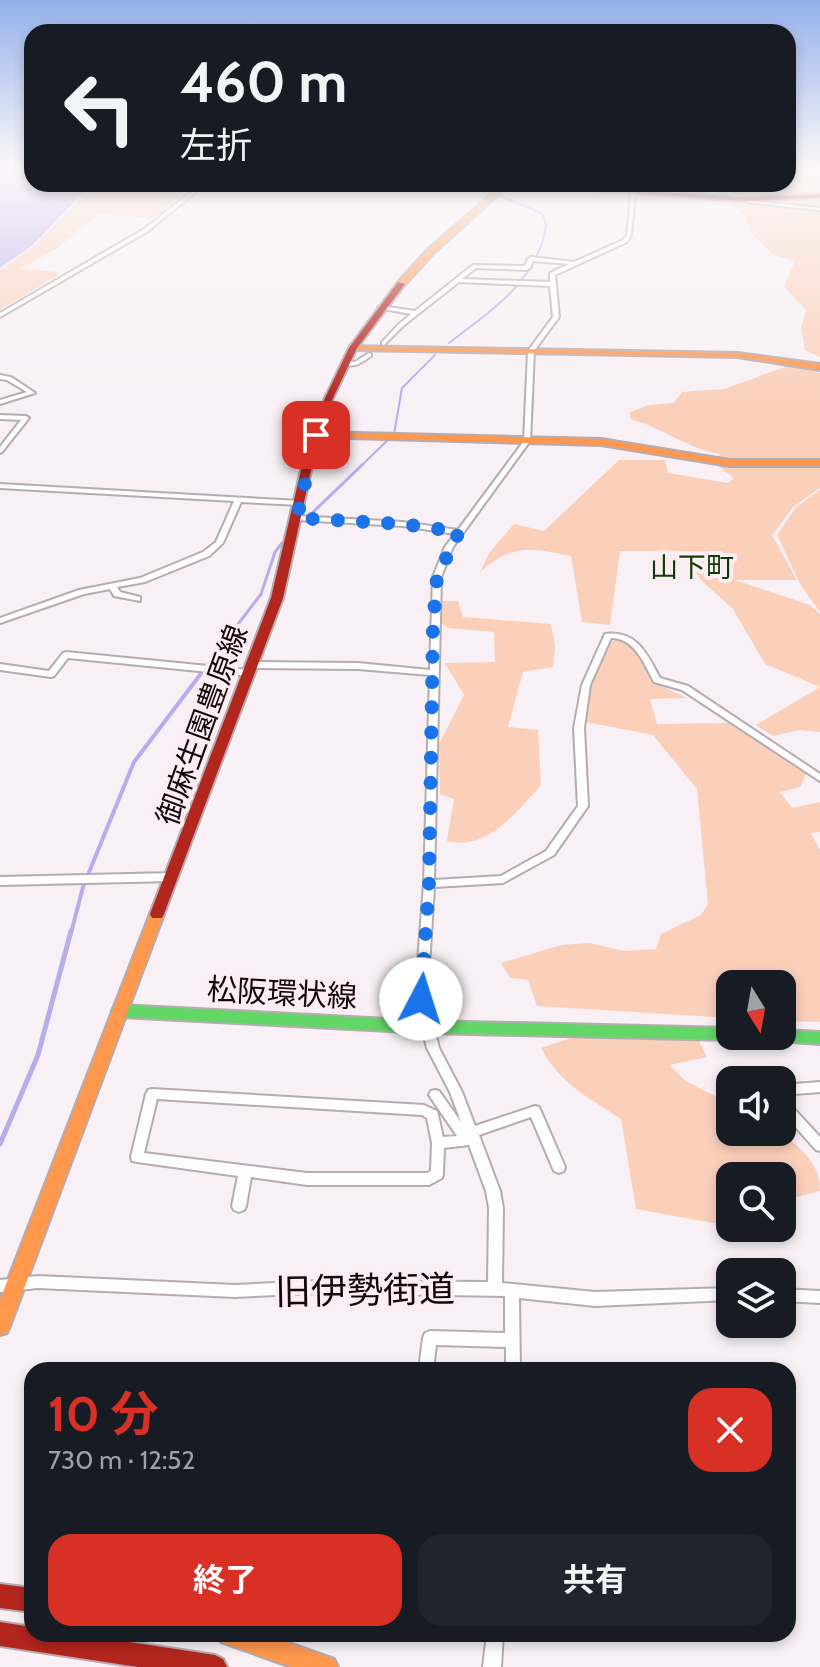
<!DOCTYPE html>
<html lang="ja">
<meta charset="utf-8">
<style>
body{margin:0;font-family:Cabin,"Noto Sans JP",sans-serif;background:#20242c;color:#f1f3f6;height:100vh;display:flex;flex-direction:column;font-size:30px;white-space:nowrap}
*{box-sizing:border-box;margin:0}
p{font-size:26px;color:#9ea1a6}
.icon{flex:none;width:44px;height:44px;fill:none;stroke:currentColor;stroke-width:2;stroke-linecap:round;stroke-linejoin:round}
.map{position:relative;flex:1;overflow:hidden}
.drawer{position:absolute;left:24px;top:1362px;width:772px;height:280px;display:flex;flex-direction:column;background:#171b24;border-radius:24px;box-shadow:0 4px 12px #0003}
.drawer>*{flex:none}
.top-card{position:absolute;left:24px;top:24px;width:772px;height:168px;border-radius:24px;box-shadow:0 4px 12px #0003;background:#171b24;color:#f1f3f6;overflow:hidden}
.needle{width:52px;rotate:169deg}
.fabs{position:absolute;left:716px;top:970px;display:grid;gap:16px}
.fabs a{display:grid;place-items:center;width:80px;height:80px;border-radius:16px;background:#171b24;box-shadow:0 4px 12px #0003;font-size:40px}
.pin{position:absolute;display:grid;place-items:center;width:68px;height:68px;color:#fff;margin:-34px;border-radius:16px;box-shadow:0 4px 12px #0006}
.me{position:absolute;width:88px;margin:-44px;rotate:5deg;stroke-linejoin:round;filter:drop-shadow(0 0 6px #0008)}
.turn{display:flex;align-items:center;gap:28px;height:168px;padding:0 24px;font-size:36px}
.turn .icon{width:104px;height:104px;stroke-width:2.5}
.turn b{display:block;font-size:56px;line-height:68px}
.round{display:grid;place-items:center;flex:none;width:84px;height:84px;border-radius:24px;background:#20242c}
.headline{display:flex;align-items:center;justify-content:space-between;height:136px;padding:0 24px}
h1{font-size:48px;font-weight:700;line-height:60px;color:#d93025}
.cta{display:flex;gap:16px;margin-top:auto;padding:16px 24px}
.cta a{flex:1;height:92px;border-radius:24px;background:#d93025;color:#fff;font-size:32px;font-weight:700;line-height:92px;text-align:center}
.cta a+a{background:#20242c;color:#f1f3f6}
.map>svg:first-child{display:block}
</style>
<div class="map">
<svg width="820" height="1667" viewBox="0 0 820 1667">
<rect width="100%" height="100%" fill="#f8f0f4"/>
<!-- green -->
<g fill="#fad0bb">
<polygon points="788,168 820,169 820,357 805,350 801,328 806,310 784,287 795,261 773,255 751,233 745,216 723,199 715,184 788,184"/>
<polygon points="95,184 196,184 154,218 99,214 57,248 21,269 60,272 56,277 0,309 0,270 34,246"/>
<path d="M790,365L820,373V488L794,506L772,535L797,580H735L810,605L820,614V732L799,730L773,736L756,725L820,687L765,664L733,609L702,581L679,551H620L610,625L582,622L571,556C530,548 514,543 480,572L489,553L514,524L544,531L619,460H665L668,473L728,483L734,478L715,464L720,454C687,449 662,427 630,419V412L649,405L674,403L682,392L724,389Z"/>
<polygon points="820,490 820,612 800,584 777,535 796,507"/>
<path d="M435,601H458L463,617L551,624L555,647L553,667L523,672L508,727L538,730L541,785C516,813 487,851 447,841L454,799L440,794L439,744L464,695L445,663L495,662L494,632L448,628L440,623Z"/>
<polygon points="617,640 629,643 653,682 687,698 650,699 657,724 729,723 806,774 800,787 780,792 792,808 820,802 820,832 811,833 820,850 820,1022 782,1021 782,984 730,984 730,1018 537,1006 528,980 510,978 501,963 561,945 589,943 624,951 656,949 661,934 701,915 708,904 697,789 653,735 586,722 591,686 608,643"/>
<path d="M571,1038L698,1039L707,1057L669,1065L686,1081L730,1104V1132H781C802,1150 820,1162 820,1191L785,1200L782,1214V1176H730V1226L636,1209L621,1119C589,1098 559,1083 541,1048Z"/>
</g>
<!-- water -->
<polygon fill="#b8acec" points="8,168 32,168 32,184 92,184 32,246 0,268 0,173"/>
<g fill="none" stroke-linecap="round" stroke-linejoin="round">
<!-- stream-far3 -->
<g stroke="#b8acec" stroke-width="2">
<path d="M449,343C486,314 526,290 542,243C545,232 549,223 541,213L491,192L482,184"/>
<polyline points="361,466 394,434 402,388 435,355"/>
</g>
<!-- stream-far2 -->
<g stroke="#b8acec" stroke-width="3">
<polyline points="308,517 363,464"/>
<polyline points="201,673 261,594 275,552 282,543"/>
</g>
<!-- stream-far1 -->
<polyline stroke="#b8acec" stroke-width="4" points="71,933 83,887 134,762 203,671"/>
<!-- stream -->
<polyline stroke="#b8acec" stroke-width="5" points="0,1144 38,1055 71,931"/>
<!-- street casing -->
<g stroke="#b5acb0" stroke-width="4">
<g id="street">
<polygon points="201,184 206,184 148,231 0,317 0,313 144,229"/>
<path d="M632,184H636L631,235L627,242L555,275L559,317L534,351L530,441L453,547L441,577L434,880L501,876L546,851L578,806L574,728L582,685L605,634C637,630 647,654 660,678L688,686L820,774V781L682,690L654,682C644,664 635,638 611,638L590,685L584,728L588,806L554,855L503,883L434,887L427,999L439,1048L462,1092L475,1126L535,1106L539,1107L565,1167L564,1171L559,1173L554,1171L531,1117L479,1135L500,1191L503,1208L502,1283L595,1292L730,1288V1300L595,1306L519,1298L520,1370H506V1347L436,1345L433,1370H419L423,1338L425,1333L430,1331L505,1333V1296L320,1293L235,1297L38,1288L0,1292V1280L38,1276L235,1285L320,1281L488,1282L489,1208L486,1191L469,1145L444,1148L443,1174L442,1178L429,1185H307L251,1177L246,1206L244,1210L239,1212L234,1210L232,1206L238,1176L137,1162L132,1161L131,1157L146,1094L148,1090L152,1089L424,1105L437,1111L443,1137L457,1136L429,1095L431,1091L435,1090L439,1091L461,1122L450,1092L427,1048L415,999L424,884L430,675L358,669L252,668L248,665L252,662L358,663L430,670L433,577L445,547L455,534L403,526L297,520L293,518L297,516L403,522L458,530L524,441L528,351L553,317L550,286L459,282L403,326L384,345L382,344V342L399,324L411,314L378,308L381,306L415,311L473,265L525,266L528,259L531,257L574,262L623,240L627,235ZM533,261L569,264L550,273V282L462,279L476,268L527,270L530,268ZM157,1099L422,1115L427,1118L432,1143L431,1171L427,1173H307L144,1153Z"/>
<polygon points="700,184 706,184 753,201 820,208 820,210 752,203"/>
<path d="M369,353L371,354V356C361,363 354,369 343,363L346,361L355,362Z"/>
<polygon points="0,375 11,377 35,393 0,404 0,400 27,392 7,380 0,379"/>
<polygon points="0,415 26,416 29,418 2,452 0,453 0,447 21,420 0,419"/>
<polygon points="0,484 300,501 304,503 300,505 241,502 223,543 209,556 145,582 117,587 120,592 140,597 140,601 114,596 110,589 84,594 0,623 0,618 79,590 140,578 203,552 216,542 234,501 0,488"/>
<polygon points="66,652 249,670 253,673 249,676 68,658 54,676 51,677 0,670 0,664 49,671 63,653"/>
<polygon points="173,873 178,877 173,881 0,885 0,877"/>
<polygon points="820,1082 820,1092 782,1095 782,1085"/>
<polygon points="782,1099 786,1100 820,1137 820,1151 816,1150 782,1112"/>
<polygon points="782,1289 820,1291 820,1303 782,1301"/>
<polygon points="487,1634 503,1634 501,1667 483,1667"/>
</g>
</g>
<!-- fast casing -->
<g stroke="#b5acb0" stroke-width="4">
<g id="fast">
<polygon points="120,1005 428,1021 730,1028 730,1036 737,1036 730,1040 428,1033 120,1017 114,1015 112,1011 114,1007"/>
<polygon points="782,1030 820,1032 820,1044 776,1041 774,1036 782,1036"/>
</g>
</g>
<!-- slow casing -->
<g stroke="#b5acb0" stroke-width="4">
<g id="slow">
<polygon points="503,184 510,184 434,253 404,286 398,286 398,282 428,249"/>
<polygon points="350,346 738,353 820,364 820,370 738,357 353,350 350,350"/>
<polygon points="316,432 601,439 730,460 820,460 820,466 730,466 601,445 313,437 313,433"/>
<polygon points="157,909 162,910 164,914 10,1326 7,1333 0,1335 0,1300 150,914 152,910"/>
<polygon points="217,1634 264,1634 334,1659 338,1667 291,1667 221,1642"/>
</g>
</g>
<!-- jam casing -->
<g stroke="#b5acb0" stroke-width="4">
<g id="jam">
<polygon points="504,184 537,184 742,197 820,194 820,198 742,201"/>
<polygon points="398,282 405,284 357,348 333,398 312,466 283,598 164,914 162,918 152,918 150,914 271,598 302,466 325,398 349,348"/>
<polygon points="0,1584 32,1588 32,1612 0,1608"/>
<polygon points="0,1622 32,1627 32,1634 77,1634 215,1655 223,1659 227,1667 138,1667 0,1646"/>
</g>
</g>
<!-- street -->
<use href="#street" fill="#fefdfd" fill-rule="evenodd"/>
<!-- fast -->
<use href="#fast" fill="#63d668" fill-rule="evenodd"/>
<!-- slow -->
<use href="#slow" fill="#ff974d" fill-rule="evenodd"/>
<!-- jam -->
<use href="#jam" fill="#b3261e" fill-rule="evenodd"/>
</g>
<!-- sky -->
<linearGradient id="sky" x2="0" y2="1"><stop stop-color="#95b1ea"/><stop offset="0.42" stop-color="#fcf8fa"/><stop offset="1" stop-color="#fcf8fa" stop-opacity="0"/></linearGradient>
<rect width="820" height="402" fill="url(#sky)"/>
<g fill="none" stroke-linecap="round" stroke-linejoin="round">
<!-- route -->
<polyline stroke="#1a73e8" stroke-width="14" stroke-dasharray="0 25.2" points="316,435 297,518 403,524 459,532 437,577 433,625 429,884 421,999"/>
</g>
<g text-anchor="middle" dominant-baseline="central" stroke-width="8" stroke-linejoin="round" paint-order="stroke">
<!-- far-quarter labels -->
<g font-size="28" fill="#0d3e04" stroke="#fcecf3">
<text x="692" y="567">山下町</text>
</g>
<!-- street labels -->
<g font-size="30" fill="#11090c" stroke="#fcecf3">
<text transform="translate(202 725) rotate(-70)">御麻生園豊原線</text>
<text transform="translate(282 993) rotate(3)">松阪環状線</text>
</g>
<!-- near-street labels -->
<g font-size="36" fill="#11090c" stroke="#fcecf3">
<text transform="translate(365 1290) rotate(-1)">旧伊勢街道</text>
</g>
</g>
</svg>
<div class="fabs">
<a><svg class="needle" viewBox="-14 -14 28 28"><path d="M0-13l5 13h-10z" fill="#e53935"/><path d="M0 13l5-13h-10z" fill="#9ea1a6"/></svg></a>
<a><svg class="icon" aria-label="sound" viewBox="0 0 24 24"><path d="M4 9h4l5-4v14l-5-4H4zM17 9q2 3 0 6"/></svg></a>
<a><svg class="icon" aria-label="search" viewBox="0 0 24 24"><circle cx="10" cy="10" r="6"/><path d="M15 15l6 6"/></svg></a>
<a><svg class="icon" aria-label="layers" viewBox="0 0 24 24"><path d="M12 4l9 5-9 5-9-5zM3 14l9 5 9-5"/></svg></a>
</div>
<div class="pin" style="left:316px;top:435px;background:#d93025"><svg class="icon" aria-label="arrive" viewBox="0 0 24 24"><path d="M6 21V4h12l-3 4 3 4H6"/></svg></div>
<svg class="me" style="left:421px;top:999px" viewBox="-20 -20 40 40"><circle r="19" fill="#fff"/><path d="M0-13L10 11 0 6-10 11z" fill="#1a73e8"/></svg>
<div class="top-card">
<div class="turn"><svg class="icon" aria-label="left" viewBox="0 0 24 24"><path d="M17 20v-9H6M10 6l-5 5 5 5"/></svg><div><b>460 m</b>左折</div></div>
</div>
<section class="drawer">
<div class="headline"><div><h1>10 分</h1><p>730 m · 12:52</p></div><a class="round" style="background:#d93025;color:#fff"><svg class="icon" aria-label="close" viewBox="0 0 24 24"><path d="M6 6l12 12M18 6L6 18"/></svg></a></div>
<div class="cta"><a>終了</a><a>共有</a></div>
</section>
</div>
